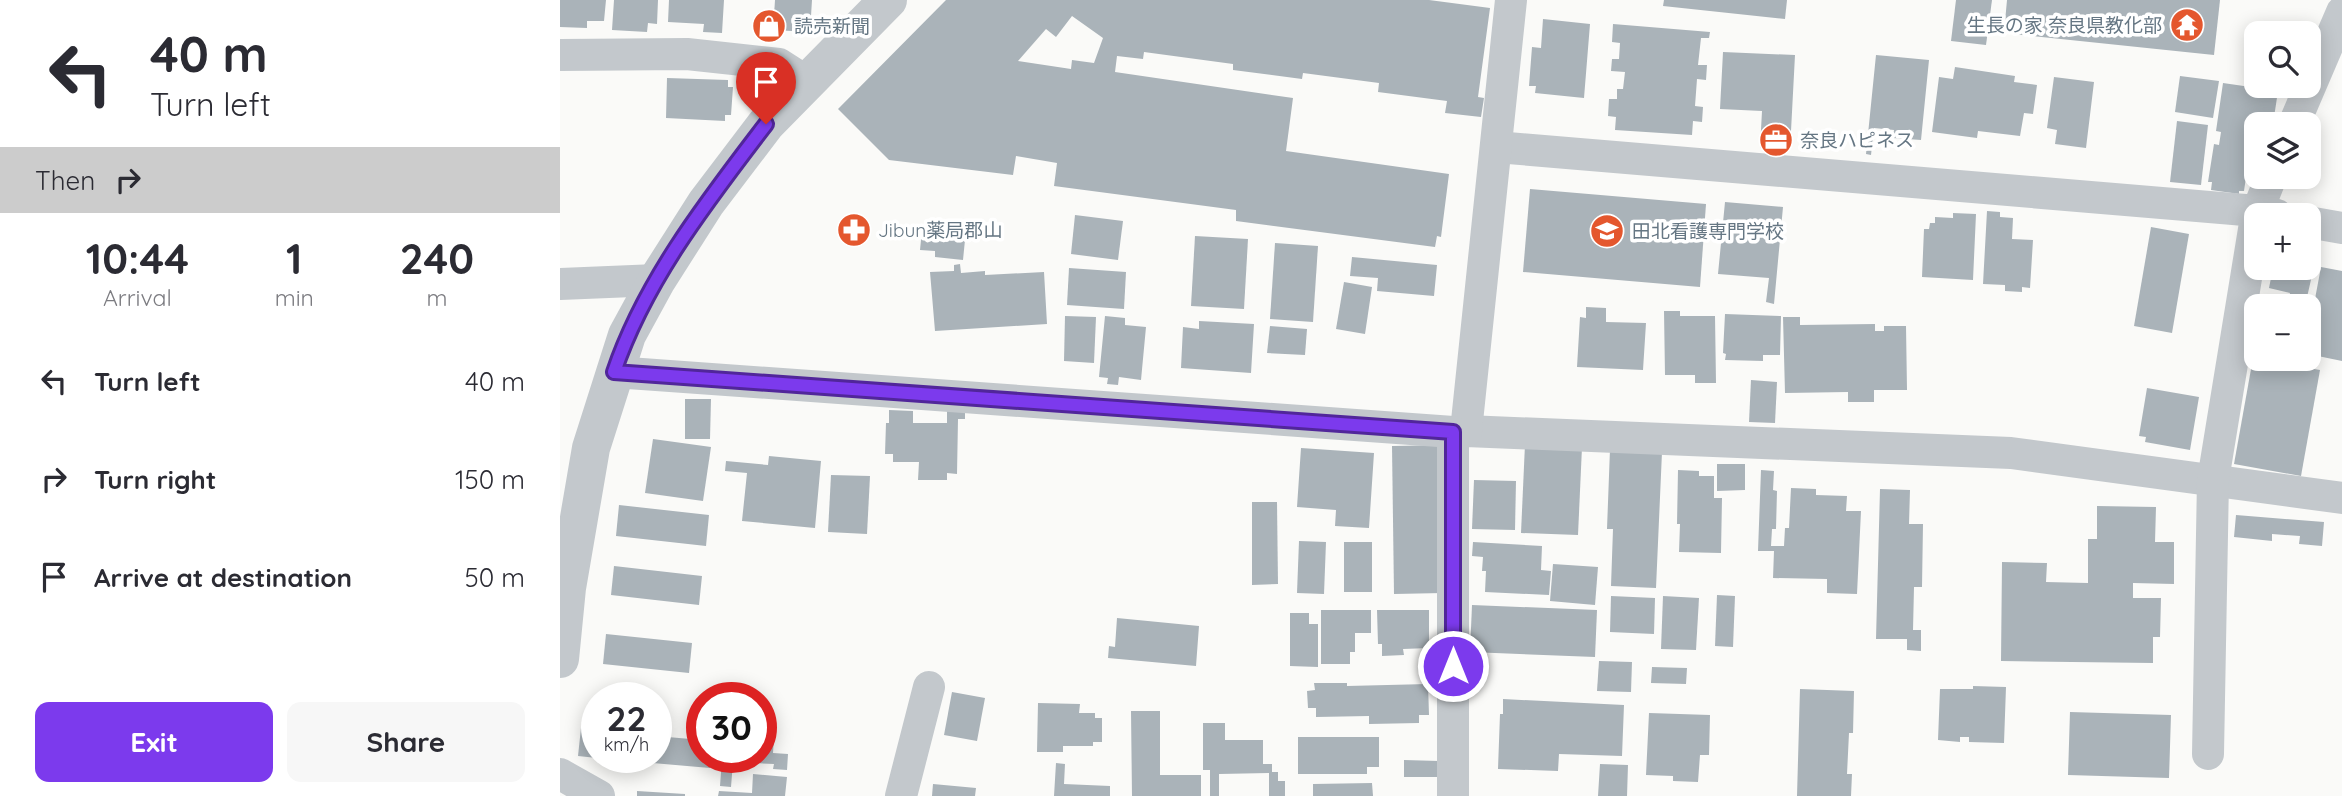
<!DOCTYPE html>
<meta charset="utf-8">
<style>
body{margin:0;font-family:Quicksand,"Noto Sans JP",sans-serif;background:#f7f7f7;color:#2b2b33;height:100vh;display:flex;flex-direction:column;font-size:26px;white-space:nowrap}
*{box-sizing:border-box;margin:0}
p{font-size:23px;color:#7c7c81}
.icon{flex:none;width:38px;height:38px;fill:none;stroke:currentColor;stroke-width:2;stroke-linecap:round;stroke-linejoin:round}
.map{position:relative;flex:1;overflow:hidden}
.side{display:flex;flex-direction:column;background:#fff;width:560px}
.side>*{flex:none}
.banner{background:#fff;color:#2b2b33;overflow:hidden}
.fabs{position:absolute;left:1684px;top:21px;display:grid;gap:14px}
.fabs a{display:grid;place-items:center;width:77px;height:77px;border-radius:14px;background:#fff;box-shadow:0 4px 18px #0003;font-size:35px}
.speed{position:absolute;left:21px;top:682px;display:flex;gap:14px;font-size:35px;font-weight:700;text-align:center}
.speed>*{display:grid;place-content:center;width:91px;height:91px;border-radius:50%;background:#fff;box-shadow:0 4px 18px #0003;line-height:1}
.speed small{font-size:18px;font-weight:400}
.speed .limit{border:10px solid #d22;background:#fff;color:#111}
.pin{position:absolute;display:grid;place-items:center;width:60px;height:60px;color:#fff;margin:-72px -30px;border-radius:50% 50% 50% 0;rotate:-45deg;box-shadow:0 0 7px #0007}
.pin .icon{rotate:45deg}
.me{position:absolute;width:77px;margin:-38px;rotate:0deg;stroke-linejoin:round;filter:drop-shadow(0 0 5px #0008)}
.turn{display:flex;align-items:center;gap:24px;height:147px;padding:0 35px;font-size:32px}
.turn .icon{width:91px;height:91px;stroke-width:2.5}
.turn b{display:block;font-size:49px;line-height:60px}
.then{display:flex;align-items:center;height:66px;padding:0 35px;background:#0003;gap:14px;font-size:26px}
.eta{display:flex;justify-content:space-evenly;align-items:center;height:119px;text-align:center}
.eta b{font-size:42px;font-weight:700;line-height:49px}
.action{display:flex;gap:14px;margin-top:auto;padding:14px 35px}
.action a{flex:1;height:80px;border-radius:14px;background:#7c3aed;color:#fff;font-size:28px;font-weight:700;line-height:80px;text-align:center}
.action a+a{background:#f7f7f7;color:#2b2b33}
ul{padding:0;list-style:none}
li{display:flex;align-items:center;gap:21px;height:98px;padding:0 35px}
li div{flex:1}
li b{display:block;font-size:26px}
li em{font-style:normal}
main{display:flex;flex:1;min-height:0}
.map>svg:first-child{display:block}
</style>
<main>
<section class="side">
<div class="banner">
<div class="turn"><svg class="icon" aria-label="left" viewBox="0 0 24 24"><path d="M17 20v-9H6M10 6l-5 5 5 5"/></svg><div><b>40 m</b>Turn left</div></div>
<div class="then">Then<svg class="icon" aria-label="right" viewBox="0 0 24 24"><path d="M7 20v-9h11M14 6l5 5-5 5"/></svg></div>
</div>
<div class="eta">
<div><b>10:44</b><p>Arrival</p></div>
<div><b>1</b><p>min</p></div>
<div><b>240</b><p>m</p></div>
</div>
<ul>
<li><svg class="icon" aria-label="left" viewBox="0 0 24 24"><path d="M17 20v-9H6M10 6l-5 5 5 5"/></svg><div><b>Turn left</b></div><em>40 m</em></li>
<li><svg class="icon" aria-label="right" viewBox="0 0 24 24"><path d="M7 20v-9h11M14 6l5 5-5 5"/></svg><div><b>Turn right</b></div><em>150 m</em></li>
<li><svg class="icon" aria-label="arrive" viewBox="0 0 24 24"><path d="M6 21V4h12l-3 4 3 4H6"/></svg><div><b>Arrive at destination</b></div><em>50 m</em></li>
</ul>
<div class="action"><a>Exit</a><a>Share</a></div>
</section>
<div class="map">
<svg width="1782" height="796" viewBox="0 0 1782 796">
<rect width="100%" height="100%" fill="#fafaf8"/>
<!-- building -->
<g fill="#aab3b9" fill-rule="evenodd">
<polygon points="0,0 46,0 44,21 27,21 27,28 0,27"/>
<polygon points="54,0 98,0 97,24 88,23 87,32 52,30"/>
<polygon points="109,0 164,0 162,33 143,32 144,24 108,22"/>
<polygon points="215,0 252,0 250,32 213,30"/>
<path d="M386,0H869L930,8L918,97L924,98L921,117L885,113L887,101L818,92L819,83L743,73L742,79L673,70V64L584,52L583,59L557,56L555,72L733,98L726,151L889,174L881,237L877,236L875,247L676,221V210L494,186L497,163L456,156L453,175L329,160L278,109ZM512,16L543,38L534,63L512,60L511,69L458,61L486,29L496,37Z"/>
<polygon points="1104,0 1227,0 1225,19 1103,6"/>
<polygon points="1396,0 1432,0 1426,45 1391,41"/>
<polygon points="1447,0 1660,0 1654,55 1444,33"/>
<polygon points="983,19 1030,24 1024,98 975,93 976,86 969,86 972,47 981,48"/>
<polygon points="1053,24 1150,32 1149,38 1141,38 1138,65 1147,65 1146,80 1137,79 1135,106 1143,107 1142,122 1133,121 1132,135 1055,130 1056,117 1048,116 1049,99 1057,99 1057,89 1063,89 1065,72 1051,71 1052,59 1059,59 1060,43 1052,42"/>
<polygon points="1163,52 1235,55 1230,150 1200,148 1202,111 1160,109"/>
<polygon points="1316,55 1369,60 1361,140 1333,138 1334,130 1314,128 1311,155 1306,154"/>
<polygon points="1395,67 1455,76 1454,82 1477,85 1473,114 1464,113 1460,136 1418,131 1417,138 1372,132 1379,77 1393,79"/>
<polygon points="1620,76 1659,81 1653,118 1615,112"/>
<polygon points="1494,77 1534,82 1526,148 1495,144 1497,130 1487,128"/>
<polygon points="107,78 168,80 168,87 173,87 171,115 165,115 165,121 106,118"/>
<polygon points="1663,83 1718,91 1713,124 1696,124 1696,150 1693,150 1690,171 1687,170 1684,191 1679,191 1679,194 1651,190 1652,182 1648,182 1654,144 1659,145 1661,132 1656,131"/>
<polygon points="1617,121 1648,125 1641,185 1610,182"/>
<polygon points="970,189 1146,204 1140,287 963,272"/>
<polygon points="1165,202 1223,207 1214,304 1206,302 1209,278 1158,274"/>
<polygon points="1427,211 1440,212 1440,217 1453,218 1452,239 1473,240 1470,288 1462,287 1462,292 1445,291 1445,285 1423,284"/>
<polygon points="1393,213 1416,214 1413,280 1362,277 1364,229 1369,229 1370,223 1375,223 1375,217 1393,218"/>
<polygon points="515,215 563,221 558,260 511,254"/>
<polygon points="388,225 401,226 400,240 405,240 403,260 375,257 375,251 360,250 362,230 387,232"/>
<polygon points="1591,227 1629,234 1612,333 1574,326"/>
<polygon points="635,236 688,239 684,309 631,306"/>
<polygon points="715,243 758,246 753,322 710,319"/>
<polygon points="1748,247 1758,249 1745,306 1727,306 1730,293 1709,288 1713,268 1748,268"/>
<polygon points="792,257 877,265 874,296 817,291 818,278 790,276"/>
<polygon points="400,264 401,273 425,271 425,275 484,272 487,324 375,331 370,272 394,271 394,265"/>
<polygon points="1761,267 1782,271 1782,361 1753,355 1760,322 1751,320"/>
<polygon points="509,268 566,272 564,309 507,305"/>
<polygon points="784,282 812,287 805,334 776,329"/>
<polygon points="1026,307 1046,308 1046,322 1086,323 1083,370 1017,367 1020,317 1026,318"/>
<polygon points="1104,311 1120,311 1120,316 1155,316 1156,383 1135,383 1135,375 1105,375"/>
<polygon points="1165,314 1221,316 1220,355 1203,355 1203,361 1165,360 1166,354 1163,353"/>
<polygon points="505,316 536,317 534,363 504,361"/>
<polygon points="545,316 565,318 565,325 586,327 581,380 559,377 558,385 547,384 548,378 539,377"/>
<polygon points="1223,317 1240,317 1240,325 1315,324 1315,331 1324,331 1324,326 1346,326 1347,390 1314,390 1314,402 1288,402 1288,392 1225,393"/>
<polygon points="639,321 694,324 691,373 621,368 623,327 639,329"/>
<polygon points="710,326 747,329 745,355 707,353"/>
<polygon points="1693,358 1760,370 1741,476 1674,464"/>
<polygon points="1191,380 1217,382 1215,423 1189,422"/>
<polygon points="1587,388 1639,397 1630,450 1585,442 1586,437 1579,436"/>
<polygon points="125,399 151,399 150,439 125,439"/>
<polygon points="329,410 353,411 353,423 387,423 387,410 405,410 405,419 398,419 397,474 387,473 387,480 358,480 359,462 333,462 333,454 325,454 326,423 329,423"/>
<polygon points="93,439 151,447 143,501 85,493"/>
<polygon points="965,444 1022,447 1018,535 961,533"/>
<polygon points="883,445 883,593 834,594 832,446"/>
<polygon points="741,448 814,453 809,528 775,526 776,510 737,507"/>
<polygon points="1050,449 1102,452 1096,588 1051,586 1053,529 1047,529"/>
<polygon points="209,456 261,461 255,528 182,521 187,473 165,471 166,461 208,465"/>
<polygon points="1157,464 1185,464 1185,490 1157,491"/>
<polygon points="1118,470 1139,471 1139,476 1154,476 1154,498 1162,498 1161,553 1119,552 1120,524 1117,524"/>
<polygon points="1201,470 1214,471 1213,490 1217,491 1216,529 1212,529 1211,546 1224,546 1225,528 1229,528 1231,488 1256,489 1256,495 1287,496 1286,511 1301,511 1297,594 1267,593 1267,579 1213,578 1214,551 1198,551"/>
<polygon points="271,475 310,476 307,534 268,532"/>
<polygon points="914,480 956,481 955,530 912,529"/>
<polygon points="1320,489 1350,490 1349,524 1363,524 1362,587 1354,587 1353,630 1361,630 1361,651 1347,650 1347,639 1316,639"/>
<polygon points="692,502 717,502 718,584 692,585"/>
<polygon points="59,505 149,515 146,546 56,536"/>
<polygon points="1537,506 1596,507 1595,542 1614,542 1614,584 1573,583 1573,598 1601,598 1600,637 1593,637 1593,663 1441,661 1442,562 1487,563 1486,582 1528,583 1528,539 1537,539"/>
<polygon points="1676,515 1764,522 1762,546 1739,544 1740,536 1712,534 1712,541 1674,537"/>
<polygon points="739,541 766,542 764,594 737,593"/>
<rect x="784" y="542" width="28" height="50"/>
<polygon points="913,542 982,546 981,570 991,571 989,595 925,592 926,571 922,571 923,557 912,556"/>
<polygon points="993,564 1038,567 1035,605 990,601"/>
<polygon points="54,566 142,576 139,605 51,595"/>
<polygon points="1157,595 1175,596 1173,647 1155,646"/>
<polygon points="1051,596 1095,598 1094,634 1050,632"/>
<polygon points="1103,596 1139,598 1136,650 1101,649"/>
<polygon points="912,605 1037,610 1035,657 910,652"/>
<polygon points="761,610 811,610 811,633 795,633 795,652 790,652 790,664 761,664"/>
<polygon points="817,610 869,610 869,648 843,649 844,655 822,656 822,644 818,644"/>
<polygon points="730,613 749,613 749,624 758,624 758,667 730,666"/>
<polygon points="557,618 639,626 636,666 548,658 549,646 555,647"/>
<polygon points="46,634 132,643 129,673 43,664"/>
<polygon points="1039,661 1072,662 1071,692 1037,691"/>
<polygon points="1092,667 1127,668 1126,684 1091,683"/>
<polygon points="754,683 787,683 787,686 868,684 869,715 859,715 859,723 809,724 809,716 756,717 756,708 748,708 747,691 755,690"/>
<polygon points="1413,686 1446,687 1444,743 1409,742 1409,737 1400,737 1400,742 1378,740 1380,689 1413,689"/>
<polygon points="1240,689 1294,691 1293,733 1289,733 1287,774 1292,774 1291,796 1237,796"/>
<polygon points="392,692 425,698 417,741 384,735"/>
<polygon points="943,699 1064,705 1062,756 999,754 998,771 938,769 940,714 943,714"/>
<polygon points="478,703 520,704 519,713 535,713 535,718 542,718 542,742 533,742 533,746 503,746 503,752 477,752"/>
<polygon points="571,711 600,711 600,775 641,775 641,796 572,796"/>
<polygon points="1510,712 1611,715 1609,778 1508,775"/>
<polygon points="1089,713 1150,715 1149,755 1140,755 1138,782 1113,781 1113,776 1086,775"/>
<polygon points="643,723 665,723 665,740 703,740 703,764 712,764 712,772 718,772 718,781 725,781 725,796 709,796 709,773 659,774 659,796 650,796 650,770 643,770"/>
<polygon points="21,728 37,730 37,758 18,756"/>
<polygon points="96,736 142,740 142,758 151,758 150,768 58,760 58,758 96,758"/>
<polygon points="201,737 214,737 213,753 228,754 227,770 213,769 214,764 173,762 171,787 160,786 162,759 201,758"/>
<polygon points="738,737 819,737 819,767 807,767 807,774 738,774"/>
<polygon points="844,760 879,761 879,777 844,777"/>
<polygon points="496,763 505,764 504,784 550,786 550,796 494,796"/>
<polygon points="1040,764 1068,765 1067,796 1038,796"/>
<polygon points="193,774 227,777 225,796 158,796 159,791 192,793"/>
<polygon points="812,783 813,796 753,796 753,784"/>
<polygon points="373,784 416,788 415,796 372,796"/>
<polygon points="77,791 125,794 125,796 77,796"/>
</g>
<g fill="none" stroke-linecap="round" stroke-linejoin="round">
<!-- minor -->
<g stroke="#c3c8cc" stroke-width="32">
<polyline points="0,55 127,54 219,64 247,82"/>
<polyline points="1734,124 1782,12"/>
<polyline points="936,147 1697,211 1717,215"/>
<polyline points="1696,215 1711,177"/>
<polyline points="1748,222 1782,228"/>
<polyline points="0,284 97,280"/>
<polyline points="54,372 893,432 906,431 1451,453 1782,498"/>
<polyline points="906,431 951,0"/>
<polyline points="893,432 893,796"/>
<polyline points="1648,754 1653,480 1696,217"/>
<polyline points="0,774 39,796"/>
<polyline points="341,796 369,687"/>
</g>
<!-- tertiary -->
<polyline stroke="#c3c8cc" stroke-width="38" points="0,659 7,588 31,448 67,335 97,280 146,203 206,124 328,0"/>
</g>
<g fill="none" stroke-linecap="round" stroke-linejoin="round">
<!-- route casing -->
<g stroke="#51269a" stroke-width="18">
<path id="route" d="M206,124C148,200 85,280 54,372L893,432V666"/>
</g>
<!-- route -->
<use href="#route" stroke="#7c3aed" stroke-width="12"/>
</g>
<!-- icons -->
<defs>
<g id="temple-disc" transform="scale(1.75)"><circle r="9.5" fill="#e4572e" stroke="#fff"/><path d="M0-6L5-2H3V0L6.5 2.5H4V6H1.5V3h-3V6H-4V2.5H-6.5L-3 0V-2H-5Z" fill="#fff"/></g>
<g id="shop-disc" transform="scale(1.75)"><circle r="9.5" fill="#e4572e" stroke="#fff"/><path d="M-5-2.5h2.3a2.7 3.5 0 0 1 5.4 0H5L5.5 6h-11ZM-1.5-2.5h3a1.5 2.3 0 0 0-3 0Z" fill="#fff"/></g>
<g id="office-disc" transform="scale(1.75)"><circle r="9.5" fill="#e4572e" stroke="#fff"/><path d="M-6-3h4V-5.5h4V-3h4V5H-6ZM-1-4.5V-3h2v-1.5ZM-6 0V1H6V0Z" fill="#fff"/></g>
<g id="pharmacy-disc" transform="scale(1.75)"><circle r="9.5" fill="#e4572e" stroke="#fff"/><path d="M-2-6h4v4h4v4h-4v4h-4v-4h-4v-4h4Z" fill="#fff"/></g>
<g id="university-disc" transform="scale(1.75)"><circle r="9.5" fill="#e4572e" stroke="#fff"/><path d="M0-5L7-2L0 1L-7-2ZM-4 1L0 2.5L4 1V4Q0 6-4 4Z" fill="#fff"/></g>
</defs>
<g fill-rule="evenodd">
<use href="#temple-disc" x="1627" y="25"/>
<use href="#shop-disc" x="209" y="26"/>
<use href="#office-disc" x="1216" y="140"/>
<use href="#pharmacy-disc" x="294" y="230"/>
<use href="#university-disc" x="1047" y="231"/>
</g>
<g text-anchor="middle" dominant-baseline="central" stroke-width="7" stroke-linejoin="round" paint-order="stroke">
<!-- poi labels -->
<g font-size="19" fill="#657683" stroke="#fff" text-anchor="start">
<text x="1602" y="25" text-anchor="end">生長の家 奈良県教化部</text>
<text x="234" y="26">読売新聞</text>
<text x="1240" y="140">奈良ハピネス</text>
<text x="318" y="230">Jibun薬局郡山</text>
<text x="1072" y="231">田北看護専門学校</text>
</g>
</g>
</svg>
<div class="fabs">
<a><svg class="icon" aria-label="search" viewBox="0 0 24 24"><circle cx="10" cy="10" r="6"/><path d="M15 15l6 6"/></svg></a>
<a><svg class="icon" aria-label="layers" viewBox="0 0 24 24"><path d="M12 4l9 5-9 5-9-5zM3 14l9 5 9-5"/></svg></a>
<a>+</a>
<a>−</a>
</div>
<div class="speed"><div>22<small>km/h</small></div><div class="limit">30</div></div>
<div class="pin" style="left:206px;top:124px;background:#d93025"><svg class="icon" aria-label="arrive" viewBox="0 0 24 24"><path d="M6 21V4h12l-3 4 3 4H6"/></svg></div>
<svg class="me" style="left:893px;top:666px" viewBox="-20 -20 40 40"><circle r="17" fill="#7c3aed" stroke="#fff" stroke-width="3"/><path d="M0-11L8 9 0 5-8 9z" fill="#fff"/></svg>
</div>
</main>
